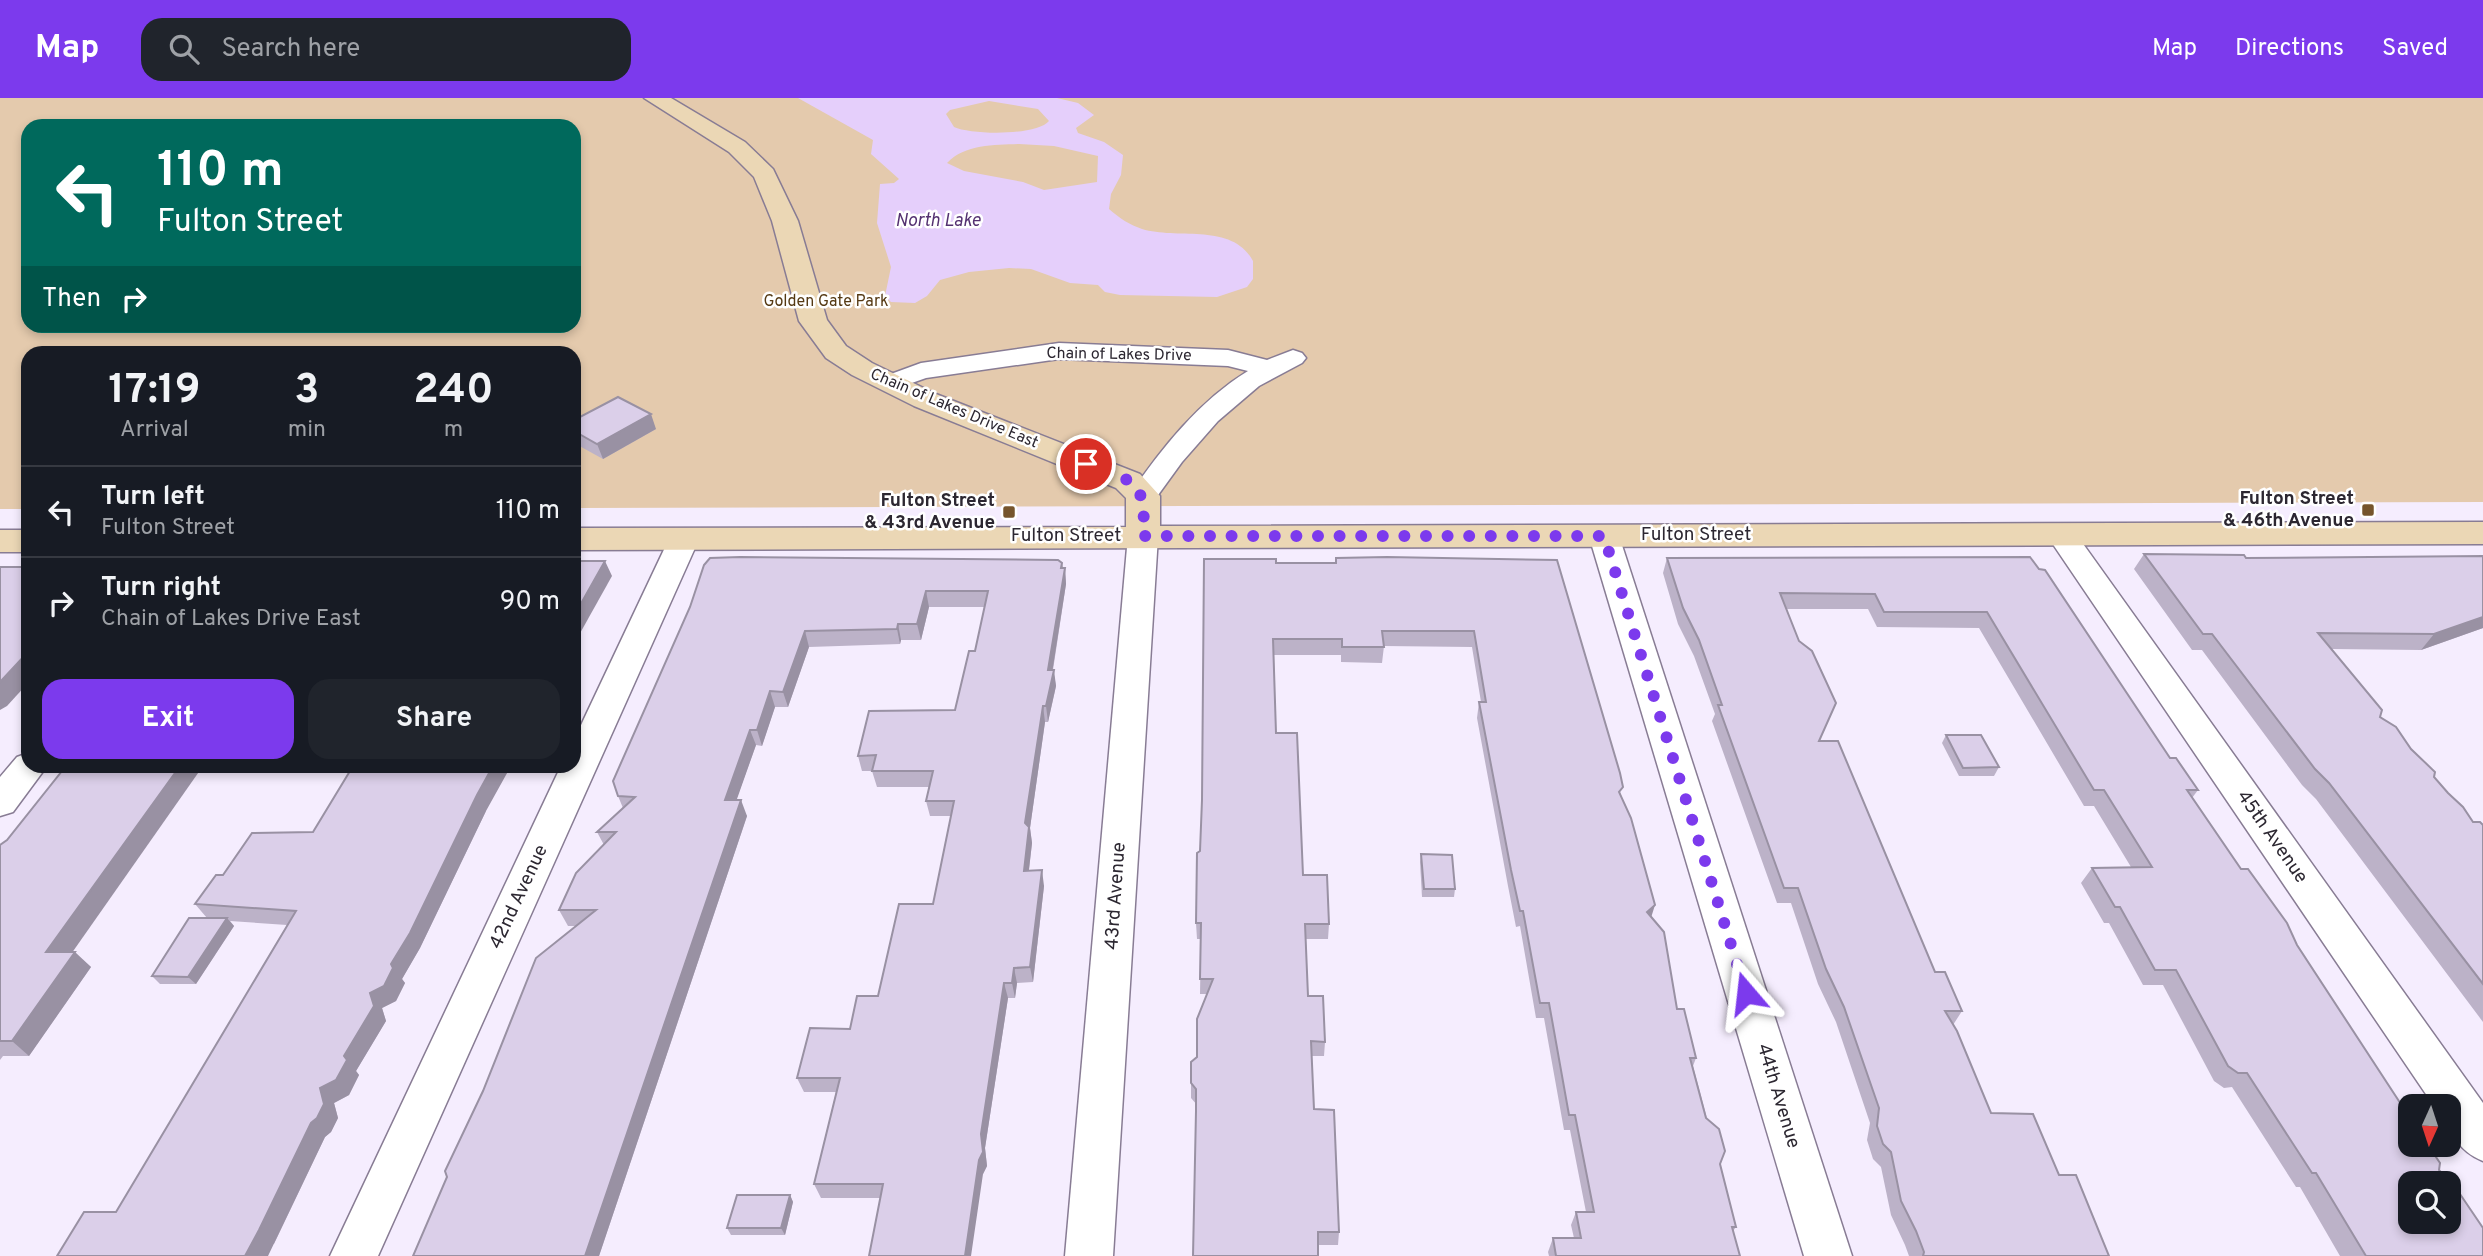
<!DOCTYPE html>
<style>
body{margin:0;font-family:Overpass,sans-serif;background:#20242c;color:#f1f3f6;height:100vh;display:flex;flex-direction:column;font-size:26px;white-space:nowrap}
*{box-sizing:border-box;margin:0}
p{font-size:23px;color:#9ea1a6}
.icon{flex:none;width:38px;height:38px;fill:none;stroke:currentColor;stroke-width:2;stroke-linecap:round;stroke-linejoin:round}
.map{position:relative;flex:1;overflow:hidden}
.sheet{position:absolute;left:21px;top:248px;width:560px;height:427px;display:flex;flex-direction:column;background:#171b24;border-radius:21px;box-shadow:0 4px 10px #0003}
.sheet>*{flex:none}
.guide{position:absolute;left:21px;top:21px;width:560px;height:214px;border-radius:21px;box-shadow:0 4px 10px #0003;background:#00695c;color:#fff;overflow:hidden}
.needle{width:46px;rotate:183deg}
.fabs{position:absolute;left:2398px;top:996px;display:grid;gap:14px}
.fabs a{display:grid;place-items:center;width:63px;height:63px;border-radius:14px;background:#171b24;box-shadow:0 4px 10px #0003;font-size:35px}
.pin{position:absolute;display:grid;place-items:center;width:60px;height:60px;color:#fff;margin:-30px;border:4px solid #fff;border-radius:50%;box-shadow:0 2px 7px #0007}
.me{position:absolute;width:77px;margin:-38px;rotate:343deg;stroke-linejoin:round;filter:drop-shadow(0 0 5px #0008)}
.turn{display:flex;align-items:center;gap:24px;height:147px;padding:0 21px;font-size:32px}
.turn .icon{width:91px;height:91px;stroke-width:2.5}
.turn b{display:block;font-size:49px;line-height:60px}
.then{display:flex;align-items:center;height:66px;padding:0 21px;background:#0003;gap:14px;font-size:26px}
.eta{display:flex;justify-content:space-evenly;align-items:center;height:119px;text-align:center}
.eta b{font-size:42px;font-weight:700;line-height:49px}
.button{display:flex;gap:14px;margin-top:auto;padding:14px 21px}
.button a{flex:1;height:80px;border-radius:21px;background:#7c3aed;color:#fff;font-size:28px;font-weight:700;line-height:80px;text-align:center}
.button a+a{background:#20242c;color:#f1f3f6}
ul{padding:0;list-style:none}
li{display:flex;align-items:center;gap:21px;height:91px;padding:0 21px;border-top:2px solid #363941}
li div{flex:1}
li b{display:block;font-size:26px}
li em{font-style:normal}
header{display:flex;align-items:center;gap:42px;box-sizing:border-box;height:98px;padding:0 35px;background:#7c3aed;color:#fff}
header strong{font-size:33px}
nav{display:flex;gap:38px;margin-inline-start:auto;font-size:24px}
.search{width:490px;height:63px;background:#20242c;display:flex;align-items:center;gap:18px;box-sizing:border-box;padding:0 24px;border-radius:21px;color:#9ea1a6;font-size:26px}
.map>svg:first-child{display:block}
</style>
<header>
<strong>Map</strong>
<div class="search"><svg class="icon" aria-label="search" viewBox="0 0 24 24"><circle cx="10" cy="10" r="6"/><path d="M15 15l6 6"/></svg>Search here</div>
<nav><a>Map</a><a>Directions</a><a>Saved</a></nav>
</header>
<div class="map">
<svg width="2483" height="1158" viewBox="0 0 2483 1158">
<rect width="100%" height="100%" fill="#f5edfe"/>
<!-- green -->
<path fill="#e4caad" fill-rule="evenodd" d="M0,0H2483V404L574,410V256H28V411H0ZM28,28H574V228H28Z"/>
<!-- water -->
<path fill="#e5cffb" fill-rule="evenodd" d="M798,0H1057L1078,5L1094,17L1076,30L1078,35L1104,44L1123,57L1121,77L1111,96L1109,111C1119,120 1130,127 1142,131C1178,142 1232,124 1253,163V181L1247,189L1217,199L1120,197L1105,194L1098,187L1070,185L1031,171L1009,170L969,174L940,182L927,198L915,205L891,204L885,198L891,169L877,125L880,86L894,85L899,81L871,56L873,42ZM989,3L1038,11L1049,23C1037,38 971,37 954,29L946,16L950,12ZM1019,46L1054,48L1098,58L1097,84L1044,92L1023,84L964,73L947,65C965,46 995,47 1019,46Z"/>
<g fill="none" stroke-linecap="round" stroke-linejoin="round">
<!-- street casing -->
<g stroke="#887c94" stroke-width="3">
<g id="street">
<path d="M1059,245L1228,252L1267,262L1293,252L1302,255L1306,260L1302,265L1259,288L1218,323L1182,364L1153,404L1143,407L1133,404L1129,398C1161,351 1199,303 1248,273L1228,268L1059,261L926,280L889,293L880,290L876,285L880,280L921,265Z"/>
<path d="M2061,427L2071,429L2483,1005V1063C2458,1053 2448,1034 2448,1008H2434L2046,436L2051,429Z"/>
<polygon points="1143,429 1154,431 1158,438 1113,1158 1065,1158 1128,438 1132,431"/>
<polygon points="1604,429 1615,431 1619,438 1852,1158 1804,1158 1589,438 1593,431"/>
<polygon points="684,432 695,434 699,441 378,1158 330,1158 561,668 574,668 574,642 669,441 673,434"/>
<polygon points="28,655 28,668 47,668 13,714 0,718 0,679 17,659"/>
</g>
</g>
<!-- secondary casing -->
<g stroke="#887c94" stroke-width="3">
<g id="secondary">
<polygon points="644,0 671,0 745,44 773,71 798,123 827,222 846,248 872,265 936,296 1140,376 1160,398 1160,428 2483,424 2483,446 574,452 574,430 1126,429 1126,400 1116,390 914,308 852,277 826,260 799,223 772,123 754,79 729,54"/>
<rect x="0" y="432" width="28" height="22"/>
</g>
</g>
<!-- street -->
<use href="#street" fill="#fff" fill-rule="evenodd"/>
<!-- secondary -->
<use href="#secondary" fill="#ebd7b5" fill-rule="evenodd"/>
</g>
<!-- wall -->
<g fill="#bcb2c8">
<polygon points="574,322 656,331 603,361 574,345"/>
<polygon points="2144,456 2246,460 2483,458 2483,530 2421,552 2332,551 2380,619 2411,651 2473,724 2483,727 2483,924 2316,701 2302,687 2202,552 2192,552 2134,471"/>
<polygon points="2030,459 2170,660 2198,692 2192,700 2241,771 2297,847 2439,1072 2483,1158 2340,1158 2300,1089 2296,1089 2232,989 2224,990 2214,983 2163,887 2143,887 2109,825 2104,825 2081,785 2092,770 2131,769 2094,708 2084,708 1979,530 1877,529 1868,511 1787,511 1819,643 1935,874 1962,913 1953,927 1991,1015 2059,1077 2109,1158 1909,1158 1905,1147 1891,1117 1881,1069 1873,1061 1867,1042 1870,1025 1836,924 1818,886 1791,805 1777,805 1712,623 1715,616 1694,558 1678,526 1663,475 1667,460"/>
<polygon points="1557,462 1621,697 1651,819 1677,911 1696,960 1693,968 1736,1129 1733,1133 1740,1158 1549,1158 1548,1154 1553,1140 1574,1140 1571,1127 1576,1114 1586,1114 1570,1032 1564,1032 1544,920 1536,920 1520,828 1516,829 1508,788 1477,620 1479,604 1481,604 1472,549 1384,548 1382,565 1341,564 1341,557 1274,557 1276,635 1303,777 1329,826 1328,841 1306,841 1308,898 1325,944 1324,958 1312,958 1314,1011 1339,1134 1338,1147 1318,1147 1191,1000 1191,985 1197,959 1207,896 1200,896 1201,841 1197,841 1196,825 1200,753 1276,465"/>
<polygon points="1065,470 1066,486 1053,572 1056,588 1048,624 1045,624 1030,730 1032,745 1029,772 1044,788 1033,884 1017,885 1015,900 1008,900 985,1050 987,1068 983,1076 880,1100 821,1100 814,1086 836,994 804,994 797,980 850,931 878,898 933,806 951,718 930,718 926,703 929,689 877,689 872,673 862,673 858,658 955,612 975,553 985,509 929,509 921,542 901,542 900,546 809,549 788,609 775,609 762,648 756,647 736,702 747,718 599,1158 413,1158 577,828 568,828 559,812 604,747 597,734 623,710 618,698 690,509"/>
<polygon points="1946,637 1999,669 1994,678 1959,678 1942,645"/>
<polygon points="486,713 420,850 402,881 405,885 396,903 382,910 386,923 356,973 359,977 349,997 334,1005 338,1020 331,1034 325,1039 274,1146 116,1114 287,827 230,823 234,828 196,886 160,886 152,878 207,820 195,806 223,777 313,734"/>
<polygon points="7,742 73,854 91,869 29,958 3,958 0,962 0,747"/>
<polygon points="1421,756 1455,791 1454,799 1422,799 1420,764"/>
<polygon points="790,1097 793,1104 785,1137 731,1137 727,1130"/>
</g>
<!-- shaded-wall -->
<g fill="#9991a3">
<polygon points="651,316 656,331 603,361 597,346"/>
<polygon points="605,463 612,478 574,546 574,518"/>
<polygon points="1062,465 1064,476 1065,470 1066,486 1050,588 1048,572"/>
<polygon points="926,493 929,509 921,542 917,526"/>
<polygon points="2483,519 2483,530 2421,552 2434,536"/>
<polygon points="898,526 901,542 900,546 897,531"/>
<polygon points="805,533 809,549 788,609 783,594"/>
<polygon points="28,554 28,585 7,608 0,612 0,584"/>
<polygon points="1054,572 1056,588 1048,624 1046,608"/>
<polygon points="770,593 775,609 762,648 757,632"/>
<polygon points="1043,608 1045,624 1030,730 1032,745 1027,788 1024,773 1025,725"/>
<polygon points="750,632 756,647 731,718 725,702"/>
<polygon points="180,668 203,668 62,869 46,854"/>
<polygon points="493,668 511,668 486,713 420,850 402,881 405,885 396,903 382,910 386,923 356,973 359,977 349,997 334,1005 338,1020 331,1034 325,1039 268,1158 245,1158 320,990 344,958 370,895 391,866 477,697"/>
<polygon points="741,702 747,718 599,1158 585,1158"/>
<polygon points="1042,772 1044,788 1033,884 1030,869"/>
<polygon points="1655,807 1650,823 1647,814"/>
<polygon points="227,820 234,828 196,886 188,879"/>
<polygon points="75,854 91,869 29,958 12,943"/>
<polygon points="1014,870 1017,885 1015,900 1012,885"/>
<polygon points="1004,885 1008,900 985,1050 987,1068 983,1076 971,1158 965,1158 979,1062 981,1036"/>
<polygon points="790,1097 793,1104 785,1137 781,1130"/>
</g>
<!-- building -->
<g fill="#dbcfe9" stroke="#9991a3" stroke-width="2" fill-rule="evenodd">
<polygon points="618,299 651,316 597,346 574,333 574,322"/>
<polygon points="2144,456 2244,457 2246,460 2483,458 2483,519 2434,536 2318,535 2382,612 2380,619 2396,629 2411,651 2435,674 2434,679 2448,695 2463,709 2473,724 2480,724 2483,727 2483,886 2329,685 2315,671 2212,536 2203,536"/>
<polygon points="740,459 1058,462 1062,465 1061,470 1065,470 1048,572 1054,572 1046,608 1043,608 1025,725 1029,729 1024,773 1042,772 1030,869 1014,870 1012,885 1004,885 981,1036 983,1054 979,1062 965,1158 869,1158 883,1086 814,1086 840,980 797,980 810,930 850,931 857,898 878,898 899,806 933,806 954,703 926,703 933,673 872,673 876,657 858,658 869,613 955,612 969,553 975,553 988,493 926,493 917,526 898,526 897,531 805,533 783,594 770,593 757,632 750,632 725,702 741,702 585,1158 413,1158 447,1079 445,1073 483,993 536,860 596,812 559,812 576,775 616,734 597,734 635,699 618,698 613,683 690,509 704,467 710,460"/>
<polygon points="1387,459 1557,462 1620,675 1623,689 1619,694 1631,720 1655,807 1647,814 1664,834 1677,911 1684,911 1696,960 1690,960 1706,1020 1719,1031 1725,1053 1720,1066 1736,1129 1732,1129 1740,1158 1556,1158 1553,1140 1581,1140 1576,1114 1594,1114 1575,1017 1569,1017 1549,905 1540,905 1523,813 1520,813 1511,772 1479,604 1486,604 1474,533 1382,533 1384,549 1342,549 1342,541 1273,541 1276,635 1297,635 1303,777 1327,777 1329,826 1305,826 1308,898 1323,898 1325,944 1311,943 1314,1011 1334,1012 1339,1134 1318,1134 1318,1158 1193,1158 1196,1013 1196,991 1191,985 1191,964 1197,959 1197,921 1213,881 1200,881 1201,825 1196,825 1197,755 1200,753 1202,702 1204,461 1276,461 1276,465 1336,465 1336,460"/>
<path d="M2030,459L2039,471L2045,472L2170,660H2176L2198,692H2187L2241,771H2248L2287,825L2297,847L2410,1020V1046H2427L2440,1065L2439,1072L2460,1096L2483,1130V1158H2366L2316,1075H2312L2247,975H2238L2228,968L2176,872H2155L2120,809H2115L2092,770L2152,769L2104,692H2094L1987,514H1884L1875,496L1780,495L1799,543L1812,553L1836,605L1819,643H1838L1935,874H1945L1962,913H1945L1957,933L1991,1015L2033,1016L2059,1077H2076L2109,1158H1923L1924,1154L1916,1133L1901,1103L1891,1054L1883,1046L1877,1028L1879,1010L1844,909L1826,871L1798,790H1784L1718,607H1722L1699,542L1683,510L1667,460ZM2410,1085H2448V1124H2410Z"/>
<polygon points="574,463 605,463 574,518"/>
<polygon points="0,469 28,469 28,554 0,584"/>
<polygon points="1946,637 1981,637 1999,669 1963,670"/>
<polygon points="66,668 180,668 46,854 75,854 12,943 0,943 0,747 7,742"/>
<polygon points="366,668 493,668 477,697 410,835 391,866 393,870 384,888 370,895 374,908 344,958 347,962 336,982 320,990 324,1006 317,1020 311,1025 259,1132 245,1158 57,1158 84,1114 116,1114 296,813 195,806 216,777 223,777 252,735 313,734 350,673 363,673"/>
<polygon points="1421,756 1452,757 1455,791 1424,791"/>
<polygon points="189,820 227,820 188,879 152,878"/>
<polygon points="737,1097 790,1097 781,1130 727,1130"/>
</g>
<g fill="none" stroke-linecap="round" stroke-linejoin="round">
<!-- route -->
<path stroke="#7c3aed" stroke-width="12" stroke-dasharray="0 21.6" d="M1086,366C1135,383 1147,383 1143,438H1604L1746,895"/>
</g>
<!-- markers -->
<g fill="#76552c" stroke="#fff" stroke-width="2.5">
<rect x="2361" y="405" width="14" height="14" rx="3.5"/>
<rect x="1002" y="407" width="14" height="14" rx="3.5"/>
</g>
<g text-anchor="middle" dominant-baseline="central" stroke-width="5" stroke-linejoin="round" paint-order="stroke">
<!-- far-park labels -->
<g font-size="16" fill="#553913" stroke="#fff">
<text x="826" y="204">Golden Gate Park</text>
</g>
<!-- far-street labels -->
<g font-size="16" fill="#2c2731" stroke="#fff">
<text transform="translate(1119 257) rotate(1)">Chain of Lakes Drive</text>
<text transform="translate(954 311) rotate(23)">Chain of Lakes Drive East</text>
</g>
<!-- far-water labels -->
<g font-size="18" font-style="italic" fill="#543171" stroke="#fff">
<text x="938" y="123">North Lake</text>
</g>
<!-- poi labels -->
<g font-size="19" font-weight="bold" fill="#2c2731" stroke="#fff" text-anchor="end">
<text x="2354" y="401">Fulton Street<tspan x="2354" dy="22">&amp; 46th Avenue</tspan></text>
<text x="995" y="403">Fulton Street<tspan x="995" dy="22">&amp; 43rd Avenue</tspan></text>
</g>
<!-- street labels -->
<g font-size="19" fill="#2c2731" stroke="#fff">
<text x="1696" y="437">Fulton Street</text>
<text x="1066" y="438">Fulton Street</text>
<text transform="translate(2272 739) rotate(55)">45th Avenue</text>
<text transform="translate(1116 798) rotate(-86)">43rd Avenue</text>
<text transform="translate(519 799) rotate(-65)">42nd Avenue</text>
<text transform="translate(1778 998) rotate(73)">44th Avenue</text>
</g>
</g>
</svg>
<div class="fabs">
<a><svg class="needle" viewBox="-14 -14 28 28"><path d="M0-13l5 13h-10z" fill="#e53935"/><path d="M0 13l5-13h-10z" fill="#9ea1a6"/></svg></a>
<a><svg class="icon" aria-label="search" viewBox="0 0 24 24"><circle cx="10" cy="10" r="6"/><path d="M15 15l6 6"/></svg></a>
</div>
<div class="pin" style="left:1086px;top:366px;background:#d93025"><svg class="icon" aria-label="arrive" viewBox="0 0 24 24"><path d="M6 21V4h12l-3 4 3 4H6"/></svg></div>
<svg class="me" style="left:1746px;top:895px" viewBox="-20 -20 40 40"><path d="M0-17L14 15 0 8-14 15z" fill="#7c3aed" stroke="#fff" stroke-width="4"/></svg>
<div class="guide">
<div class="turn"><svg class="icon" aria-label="left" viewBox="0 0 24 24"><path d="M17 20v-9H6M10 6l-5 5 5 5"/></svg><div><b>110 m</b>Fulton Street</div></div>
<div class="then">Then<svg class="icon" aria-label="right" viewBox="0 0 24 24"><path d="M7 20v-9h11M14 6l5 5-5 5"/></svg></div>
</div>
<section class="sheet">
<div class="eta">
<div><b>17:19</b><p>Arrival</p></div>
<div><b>3</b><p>min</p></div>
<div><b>240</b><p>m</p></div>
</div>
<ul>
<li><svg class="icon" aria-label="left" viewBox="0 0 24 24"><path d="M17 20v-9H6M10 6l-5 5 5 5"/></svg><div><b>Turn left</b><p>Fulton Street</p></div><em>110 m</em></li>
<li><svg class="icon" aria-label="right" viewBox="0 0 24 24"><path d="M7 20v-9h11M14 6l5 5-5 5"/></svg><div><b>Turn right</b><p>Chain of Lakes Drive East</p></div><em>90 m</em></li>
</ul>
<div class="button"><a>Exit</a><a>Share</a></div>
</section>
</div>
